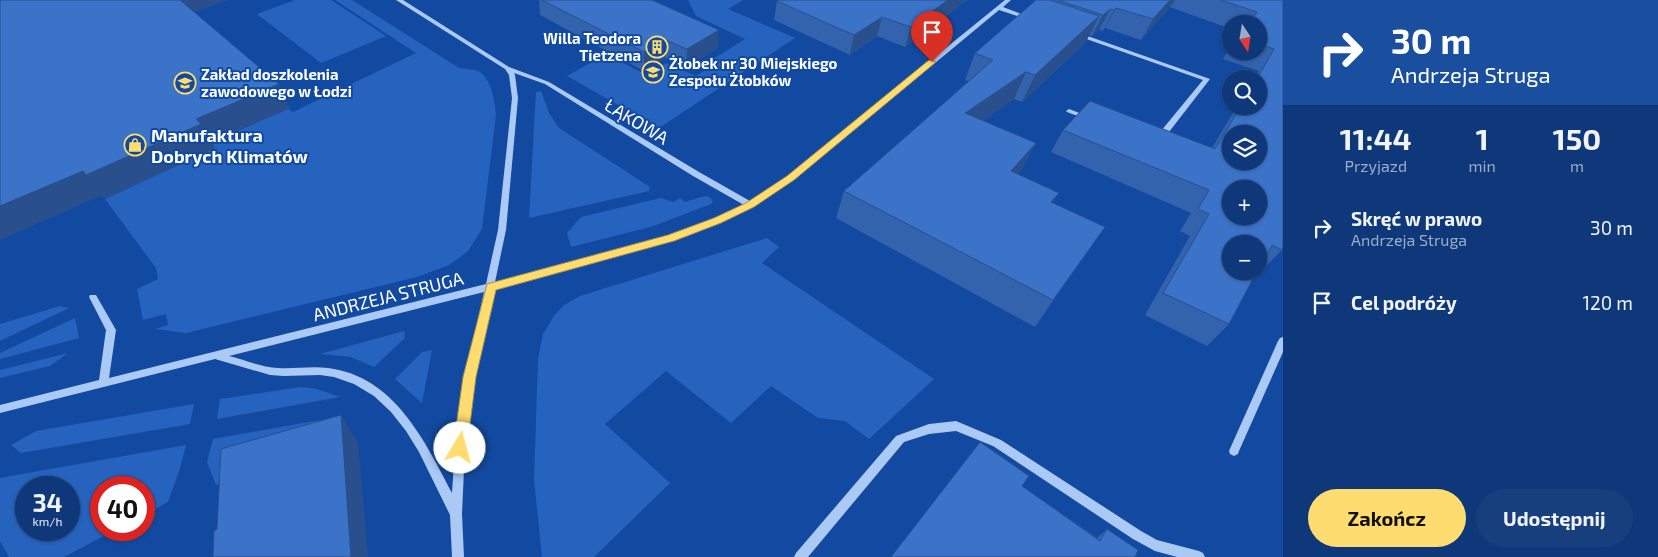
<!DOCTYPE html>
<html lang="pl">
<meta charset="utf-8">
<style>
body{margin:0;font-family:"Exo 2",sans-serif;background:#173f7e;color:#f1f3f6;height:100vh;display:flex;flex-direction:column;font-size:19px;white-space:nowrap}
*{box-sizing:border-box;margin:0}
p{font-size:16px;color:#9bacc6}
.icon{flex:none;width:28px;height:28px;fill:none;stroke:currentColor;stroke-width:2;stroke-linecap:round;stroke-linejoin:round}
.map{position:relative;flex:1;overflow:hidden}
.sheet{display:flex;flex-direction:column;background:#0e3879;width:375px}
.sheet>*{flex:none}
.guide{background:#1a4fa0;color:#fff;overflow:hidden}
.needle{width:32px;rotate:168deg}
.fabs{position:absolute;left:1222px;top:15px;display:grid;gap:10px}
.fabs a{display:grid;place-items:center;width:45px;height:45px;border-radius:50%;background:#0e3879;box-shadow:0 1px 4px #0004,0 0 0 1px #2e528a;font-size:25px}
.speed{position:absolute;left:15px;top:476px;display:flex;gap:10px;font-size:25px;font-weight:700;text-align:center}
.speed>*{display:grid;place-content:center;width:65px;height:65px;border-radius:50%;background:#0e3879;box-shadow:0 1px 4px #0004,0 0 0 1px #2e528a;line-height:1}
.speed small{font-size:12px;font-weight:400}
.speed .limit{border:8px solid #d22;background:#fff;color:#111}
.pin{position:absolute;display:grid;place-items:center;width:42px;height:42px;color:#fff;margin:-51px -21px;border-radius:50% 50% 50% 0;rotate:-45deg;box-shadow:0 0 5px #0007}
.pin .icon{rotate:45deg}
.me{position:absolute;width:55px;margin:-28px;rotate:8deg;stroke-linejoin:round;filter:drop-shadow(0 0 4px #0008)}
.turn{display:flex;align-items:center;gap:18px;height:105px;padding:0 25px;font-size:22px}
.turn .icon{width:65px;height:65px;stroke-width:2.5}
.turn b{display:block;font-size:35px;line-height:42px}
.eta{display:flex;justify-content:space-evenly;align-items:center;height:85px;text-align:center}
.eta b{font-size:30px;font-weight:700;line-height:35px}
.cta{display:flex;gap:10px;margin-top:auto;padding:10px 25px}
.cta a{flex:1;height:58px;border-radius:30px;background:#ffdc6f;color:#111;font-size:20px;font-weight:700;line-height:58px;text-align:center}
.cta a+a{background:#173f7e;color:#f1f3f6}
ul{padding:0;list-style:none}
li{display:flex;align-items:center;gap:15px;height:75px;padding:0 25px}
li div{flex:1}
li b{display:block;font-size:19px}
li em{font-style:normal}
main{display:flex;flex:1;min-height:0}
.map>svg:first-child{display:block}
</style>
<main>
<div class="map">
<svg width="1283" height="557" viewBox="0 0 1283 557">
<rect width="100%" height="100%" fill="#124aa1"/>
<!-- green -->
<g fill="#2563bf" fill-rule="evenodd">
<polygon points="295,0 331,0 386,36 321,63 257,14"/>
<path d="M335,0H352L459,68C464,69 470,69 475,70C491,74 495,102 496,115L482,229L468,251L459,258L449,265L417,277L186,333L155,329L168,325L166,314L143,320L137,289L158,279L156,268L105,199L215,148L210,143L288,109L293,112L416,53Z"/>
<polygon points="688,0 743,0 728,9 795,38 659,128 567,76 606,54 646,75 666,63 696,76 715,64 713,59 745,39 696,16"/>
<polygon points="541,91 549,113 559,128 650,187 649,191 529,218 536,92"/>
<polygon points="708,196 713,201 711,204 654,226 571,247 567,233 581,217 661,198 673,202 680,198 685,202 701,197"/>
<polygon points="767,238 779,247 762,263 934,379 869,439 845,421 818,418 771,386 731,423 666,371 605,424 670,483 594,557 542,557 534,480 538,359 543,334 554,316 564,305 580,296"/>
<polygon points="60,306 69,308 0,341 0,324"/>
<polygon points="75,318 79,338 0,359 0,353"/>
<polygon points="404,331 405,338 374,367 351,357 320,354"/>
<polygon points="432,350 422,403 395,379 422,352"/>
<polygon points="68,353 50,366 0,378 0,370"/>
<polygon points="301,387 317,389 340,397 217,419 220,399"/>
<polygon points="194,404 190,424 21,453 11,445 36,431"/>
<polygon points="320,420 358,443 216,485 207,462 213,439"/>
<path d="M186,445L180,468L168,502L144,515V488H101V530H115L64,557H9L0,541V478ZM26,488H69V530H26Z"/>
</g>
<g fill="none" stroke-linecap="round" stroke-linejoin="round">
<!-- minor -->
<g fill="#abc9f5" fill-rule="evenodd">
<path d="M396,0H403L509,67L549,82L699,172L750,201L788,176L1005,0H1011L1003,7L1032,18L1029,20L999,10L794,180L753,207L688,236L565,271L494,289L475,377L465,448L462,514L464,557H452L450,515L419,452L406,431L391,412L374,396L354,384L334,377L320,375L284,376L270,375L215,359L0,413V405L99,380L106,330L89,297L90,295H96L116,330L109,378L486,284L498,230L512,98L509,75L505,69ZM514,73L545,84L693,176L744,205L682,232L565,265L495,282L506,230L518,98L515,75ZM484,292L465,377L455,448L452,493C425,441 394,376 328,368C311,366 294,369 278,368C261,367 245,360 229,356Z"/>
<polygon points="1075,33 1079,33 1210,79 1162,141 1156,141 1156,137 1203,80 1075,35"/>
<polygon points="1069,109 1090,117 1091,118 1088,120 1067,112 1066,111"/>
<polygon points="1283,337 1283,352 1239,451 1238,454 1234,456 1230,454 1229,451 1278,341 1280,338"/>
<polygon points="956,421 1001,440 1141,531 1157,540 1199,551 1203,553 1205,557 1177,557 1155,551 1133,539 993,446 956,431 929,434 904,442 808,557 794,557 796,553 896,436 929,424"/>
</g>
</g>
<!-- wall -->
<g fill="#3363ac">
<polygon points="539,0 652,0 718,48 686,67 665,58 644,71 540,15"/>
<polygon points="967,0 905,47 877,36 850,55 774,20 777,1"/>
<polygon points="1036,0 1283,0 1282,250 1260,272 1258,271 1259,244 1229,324 1207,346 1145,315 1190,236 1180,231 1191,213 1051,152 1063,130 1212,148 1237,106 1259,106 1259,79 1254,79 1259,71 1223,59 1231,47 1231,51 1259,51 1259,24 1231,24 1231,29 1170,7 1141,40 1105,28 1103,31 1099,30 1092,36 1089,35 1086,42 1022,102 1014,99 982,121 1036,143 1021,170 1018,174 1053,203 1105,227 1035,327 836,218 844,191 969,81 965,80 975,53"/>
<polygon points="1022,486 1097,538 1107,529 1135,557 891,557"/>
</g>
<!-- shaded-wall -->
<g fill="#29508c">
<polygon points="175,0 229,0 183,16"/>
<polygon points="948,0 967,0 905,47 911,27"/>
<polygon points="1170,0 1175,0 1170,7 1141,40 1153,19"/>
<polygon points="1116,8 1105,28 1103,31 1114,10"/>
<polygon points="1110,9 1099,30 1092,36 1103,15"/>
<polygon points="1099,16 1086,42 1022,102 1035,75"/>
<polygon points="882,17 877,36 850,55 854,35"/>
<polygon points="719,30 718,48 686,67 687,49"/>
<polygon points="666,40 665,58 644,71 644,52"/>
<polygon points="1026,72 1014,99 954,140 965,113"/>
<polygon points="279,84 290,108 212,142 215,148 105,199 86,175 196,119"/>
<polygon points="1036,143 1021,170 997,199 1011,171"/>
<polygon points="83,171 102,195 0,240 0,206"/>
<polygon points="1059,193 1043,220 1051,202"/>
<polygon points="1105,227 1086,254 1035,327 1053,300"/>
<polygon points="341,415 358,443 368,557 351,557"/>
</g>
<!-- building -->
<g fill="#3b73c8" stroke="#29508c" fill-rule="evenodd">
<polygon points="0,0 180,0 279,84 196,119 201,124 86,175 83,171 0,206"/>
<polygon points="542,0 652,0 719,30 687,49 666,40 644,52"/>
<polygon points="778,0 948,0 911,27 882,17 854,35 777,1"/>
<polygon points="1036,0 1050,0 1099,16 1035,75 1026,72 965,113 1036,143 1011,171 1059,193 1051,202 1105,227 1053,300 844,191 993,60 975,53"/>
<polygon points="1058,0 1170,0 1153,19 1116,8 1114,10 1110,9 1103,15"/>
<path d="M1221,0H1283V247L1282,250L1272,245L1259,269V244H1231V271H1257L1229,324L1163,293L1209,214L1198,209L1209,190L1063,130L1090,101L1215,149L1241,106H1259V79H1257L1274,49L1259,44V24H1249L1257,12ZM1231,134H1259V161H1231ZM1231,189H1259V216H1231Z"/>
<polygon points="341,415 351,557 213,557 214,531 217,529 221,449"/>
<polygon points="980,442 1029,476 1022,486 1100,541 1107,529 1138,550 1135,557 891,557"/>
</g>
<!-- route -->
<polygon fill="#ffdc6f" stroke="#a68f48" points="929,60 936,62 794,180 754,207 721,223 674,241 496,290 476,377 467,448 465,453 460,455 455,453 453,448 463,377 487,284 668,235 714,218 746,203 787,176"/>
<!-- icons -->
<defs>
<g id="building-ring" transform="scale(1.125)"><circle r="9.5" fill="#124aa1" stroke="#ffdc6f" stroke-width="1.5"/><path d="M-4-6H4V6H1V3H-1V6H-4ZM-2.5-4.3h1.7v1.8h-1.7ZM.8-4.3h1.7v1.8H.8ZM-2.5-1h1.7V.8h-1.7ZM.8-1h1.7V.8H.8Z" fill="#ffdc6f"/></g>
<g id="school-ring" transform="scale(1.125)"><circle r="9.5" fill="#124aa1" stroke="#ffdc6f" stroke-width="1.5"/><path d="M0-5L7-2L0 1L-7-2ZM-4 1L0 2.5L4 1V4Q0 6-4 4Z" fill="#ffdc6f"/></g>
<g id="university-ring" transform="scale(1.125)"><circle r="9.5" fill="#124aa1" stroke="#ffdc6f" stroke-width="1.5"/><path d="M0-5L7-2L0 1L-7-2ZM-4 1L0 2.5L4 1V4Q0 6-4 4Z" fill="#ffdc6f"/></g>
<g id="shop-ring" transform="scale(1.125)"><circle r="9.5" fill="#124aa1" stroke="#ffdc6f" stroke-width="1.5"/><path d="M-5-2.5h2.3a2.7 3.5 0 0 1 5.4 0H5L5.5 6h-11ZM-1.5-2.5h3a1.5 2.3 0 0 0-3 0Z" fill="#ffdc6f"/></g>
</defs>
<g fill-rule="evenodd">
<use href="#building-ring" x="657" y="47"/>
<use href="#school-ring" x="653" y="72"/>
<use href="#university-ring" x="185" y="83"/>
<use href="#shop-ring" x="135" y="145"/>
</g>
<g text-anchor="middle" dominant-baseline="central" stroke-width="4" stroke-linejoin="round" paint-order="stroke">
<!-- far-poi labels -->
<g font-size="15" font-weight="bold" fill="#fff" stroke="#124aa1" text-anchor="start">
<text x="641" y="38" text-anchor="end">Willa Teodora<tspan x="641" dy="17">Tietzena</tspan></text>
<text x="669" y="63">Żłobek nr 30 Miejskiego<tspan x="669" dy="17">Zespołu Żłobków</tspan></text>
<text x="201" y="74">Zakład doszkolenia<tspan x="201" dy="17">zawodowego w Łodzi</tspan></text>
</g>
<!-- street labels -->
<g font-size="18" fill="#fff" stroke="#124aa1">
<text transform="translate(637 121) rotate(31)">ŁĄKOWA</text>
<text transform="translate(388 296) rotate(-14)">ANDRZEJA STRUGA</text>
</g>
<!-- poi labels -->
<g font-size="18" font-weight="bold" fill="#fff" stroke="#124aa1" text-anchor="start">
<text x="151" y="135">Manufaktura<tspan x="151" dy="21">Dobrych Klimatów</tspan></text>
</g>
</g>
</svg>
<div class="fabs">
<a><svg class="needle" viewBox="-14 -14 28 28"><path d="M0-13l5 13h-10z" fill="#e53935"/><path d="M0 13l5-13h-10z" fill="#9bacc6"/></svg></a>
<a><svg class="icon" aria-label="search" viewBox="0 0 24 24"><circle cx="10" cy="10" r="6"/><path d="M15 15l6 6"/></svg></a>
<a><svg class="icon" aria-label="layers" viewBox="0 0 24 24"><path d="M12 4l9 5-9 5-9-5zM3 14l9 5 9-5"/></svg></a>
<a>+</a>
<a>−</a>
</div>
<div class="speed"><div>34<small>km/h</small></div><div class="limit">40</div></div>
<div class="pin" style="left:932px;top:62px;background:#d93025"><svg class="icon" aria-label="arrive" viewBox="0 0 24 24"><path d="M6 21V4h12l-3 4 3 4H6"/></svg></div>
<svg class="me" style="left:460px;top:448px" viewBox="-20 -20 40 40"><circle r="19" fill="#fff"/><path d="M0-13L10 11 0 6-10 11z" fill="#ffdc6f"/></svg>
</div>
<section class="sheet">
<div class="guide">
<div class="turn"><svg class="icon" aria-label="right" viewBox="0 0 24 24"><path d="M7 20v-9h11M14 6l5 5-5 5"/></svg><div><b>30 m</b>Andrzeja Struga</div></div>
</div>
<div class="eta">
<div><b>11:44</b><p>Przyjazd</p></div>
<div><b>1</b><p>min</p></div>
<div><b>150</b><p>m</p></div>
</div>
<ul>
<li><svg class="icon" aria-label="right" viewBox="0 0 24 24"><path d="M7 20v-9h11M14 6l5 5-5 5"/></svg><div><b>Skręć w prawo</b><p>Andrzeja Struga</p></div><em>30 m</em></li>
<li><svg class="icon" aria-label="arrive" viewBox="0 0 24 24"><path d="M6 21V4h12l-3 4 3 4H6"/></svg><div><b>Cel podróży</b></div><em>120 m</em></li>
</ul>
<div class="cta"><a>Zakończ</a><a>Udostępnij</a></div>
</section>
</main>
